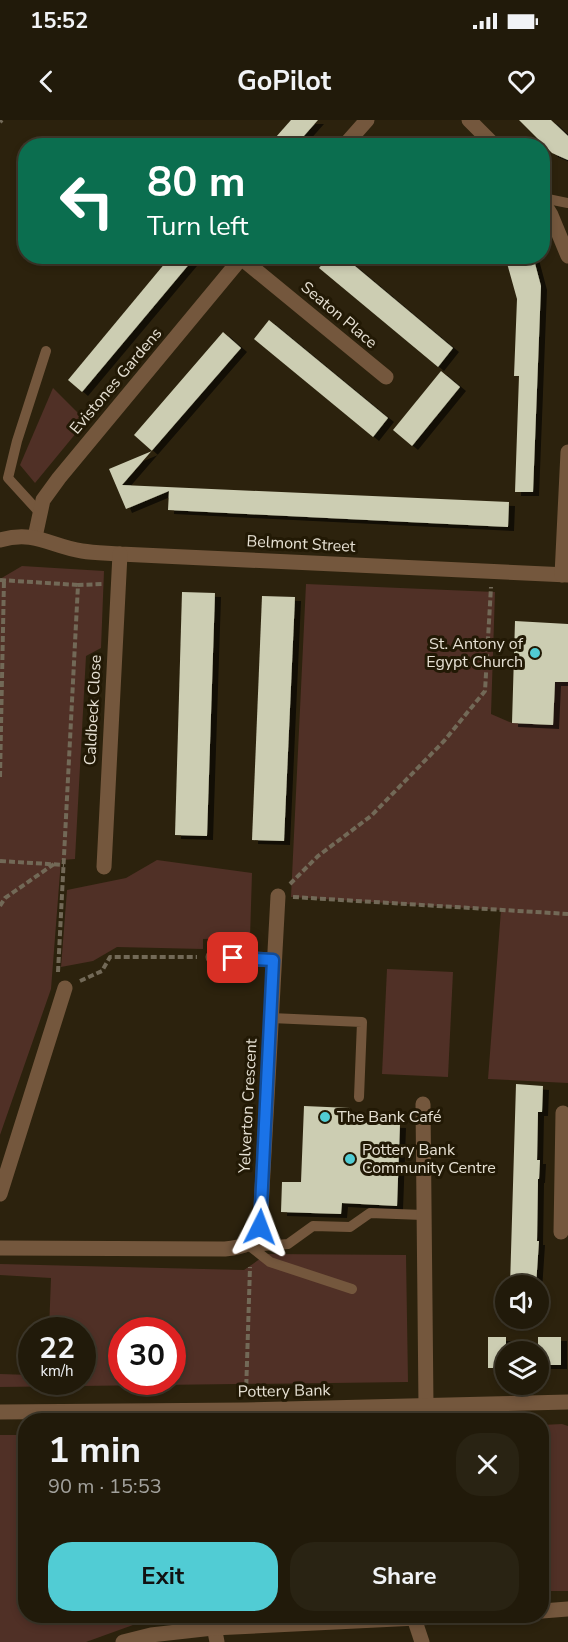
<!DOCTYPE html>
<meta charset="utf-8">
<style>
body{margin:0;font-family:"Nunito Sans",sans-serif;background:#292313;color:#f1f3f6;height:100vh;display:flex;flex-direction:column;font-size:22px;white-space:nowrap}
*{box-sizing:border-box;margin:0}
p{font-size:20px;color:#a2a19c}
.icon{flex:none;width:33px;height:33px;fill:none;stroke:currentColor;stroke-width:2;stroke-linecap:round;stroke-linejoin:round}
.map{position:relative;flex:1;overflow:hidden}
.sheet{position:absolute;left:18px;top:1293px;width:531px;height:210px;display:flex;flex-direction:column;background:#211a0a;border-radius:24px;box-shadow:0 3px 9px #0003,0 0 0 2px #3e382b}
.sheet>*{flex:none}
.top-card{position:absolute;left:18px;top:18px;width:532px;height:126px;border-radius:24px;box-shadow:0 3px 9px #0003,0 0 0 2px #3e382b;background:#0b6e4f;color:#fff;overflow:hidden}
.controls{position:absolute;left:495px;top:1155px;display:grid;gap:12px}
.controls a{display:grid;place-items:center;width:54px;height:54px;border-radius:50%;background:#211a0a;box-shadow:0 3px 9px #0003,0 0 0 2px #3e382b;font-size:30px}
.speed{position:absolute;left:18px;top:1197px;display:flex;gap:12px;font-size:30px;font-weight:700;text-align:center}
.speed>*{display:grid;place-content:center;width:78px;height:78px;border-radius:50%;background:#211a0a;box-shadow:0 3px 9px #0003,0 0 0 2px #3e382b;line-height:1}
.speed small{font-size:15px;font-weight:400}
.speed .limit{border:9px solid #d22;background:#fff;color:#111}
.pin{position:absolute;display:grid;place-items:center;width:51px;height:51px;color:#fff;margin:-26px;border-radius:12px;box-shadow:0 3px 9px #0006}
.me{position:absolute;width:66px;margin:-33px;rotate:3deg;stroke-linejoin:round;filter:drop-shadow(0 0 4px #0008)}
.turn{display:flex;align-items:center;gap:21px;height:126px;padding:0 30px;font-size:27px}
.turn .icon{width:78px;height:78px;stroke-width:2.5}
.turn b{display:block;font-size:42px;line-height:51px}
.round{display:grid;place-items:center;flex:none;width:63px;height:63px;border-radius:24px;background:#292313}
.headline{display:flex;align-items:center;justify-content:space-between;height:102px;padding:0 30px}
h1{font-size:36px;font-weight:700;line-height:45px}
.action{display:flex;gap:12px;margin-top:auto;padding:12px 30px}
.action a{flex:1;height:69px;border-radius:24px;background:#51ccd4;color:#111;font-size:24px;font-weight:700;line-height:69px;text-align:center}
.action a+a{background:#292313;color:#f1f3f6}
.status{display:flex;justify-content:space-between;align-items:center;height:42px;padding:0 30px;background:#211a0a;direction:ltr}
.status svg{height:16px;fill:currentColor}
header{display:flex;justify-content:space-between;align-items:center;height:78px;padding:0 30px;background:#211a0a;font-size:27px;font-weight:700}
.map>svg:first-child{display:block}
</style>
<div class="status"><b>15:52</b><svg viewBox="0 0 49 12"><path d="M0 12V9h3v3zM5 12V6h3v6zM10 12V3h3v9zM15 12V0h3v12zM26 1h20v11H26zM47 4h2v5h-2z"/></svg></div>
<header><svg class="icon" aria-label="back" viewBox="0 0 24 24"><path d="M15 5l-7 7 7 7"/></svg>GoPilot<svg class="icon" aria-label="heart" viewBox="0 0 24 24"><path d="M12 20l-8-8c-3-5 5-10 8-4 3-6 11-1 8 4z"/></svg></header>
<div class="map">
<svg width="568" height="1522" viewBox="0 0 568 1522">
<defs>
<filter id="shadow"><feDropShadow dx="6" dy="4" stdDeviation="0" flood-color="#0009"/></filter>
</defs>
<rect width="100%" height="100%" fill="#2c220d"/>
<!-- green -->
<g fill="#503026" fill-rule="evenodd">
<polygon points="53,268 86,301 35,363 20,345"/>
<polygon points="22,446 104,451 101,528 86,536 75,739 61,740 51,869 0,1015 0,459"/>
<polygon points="306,464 495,472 491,594 512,603 553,605 555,562 568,562 568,963 488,959 501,790 291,777"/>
<polygon points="157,740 252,753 250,818 203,819 203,829 117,827 93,841 61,847 67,770 126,758"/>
<polygon points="387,849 453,852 448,957 382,954"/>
<path d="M267,1134L406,1135L408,1262L0,1267V1254L31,1255L32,1262H82V1210H49L51,1158L0,1155V1144L244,1150ZM122,1210H172V1262H122Z"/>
<polygon points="562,1304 568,1306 568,1471 542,1471 542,1305"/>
<polygon points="0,1315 25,1315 26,1496 171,1496 144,1501 86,1522 0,1522"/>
</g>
<!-- building -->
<g fill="#cccdb2" filter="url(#shadow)">
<polygon points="291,0 318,0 295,26 268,26"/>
<polygon points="519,0 551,0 568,16 568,40 552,33"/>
<polygon points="171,136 196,136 82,272 68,260"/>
<polygon points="329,136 343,136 453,228 438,247 319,148"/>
<polygon points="505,136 533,136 541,166 533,372 515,372 519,256 514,256 517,179"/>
<polygon points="269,200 388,298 373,317 254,219"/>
<polygon points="223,212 241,228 122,365 509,382 508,407 168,390 169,371 126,389 109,349 152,331 134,315"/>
<polygon points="441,251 460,267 412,326 393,310"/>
<polygon points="182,472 215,473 207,716 175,715"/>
<polygon points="262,476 295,477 284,721 252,720"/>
<polygon points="515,501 568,504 568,562 555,562 553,605 512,603"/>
<polygon points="516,964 543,966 542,992 538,992 537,1040 540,1040 539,1059 538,1059 537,1121 539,1121 536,1166 510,1166"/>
<polygon points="304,986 350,988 350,1002 400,1004 397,1086 342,1083 341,1094 281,1092 282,1062 301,1062"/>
<rect x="488" y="1217" width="18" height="31"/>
<rect x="538" y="1217" width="23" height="28"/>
</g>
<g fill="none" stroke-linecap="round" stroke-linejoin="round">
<!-- path -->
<g stroke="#726957" stroke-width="4" stroke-dasharray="6 3" stroke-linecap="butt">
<polyline points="0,2 2,0"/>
<polyline points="0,460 78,465"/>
<polyline points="0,657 4,460"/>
<polyline points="0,741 64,745"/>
<polyline points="290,764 318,736 371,696 444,621 485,571 491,467"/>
<polyline points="293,777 568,794"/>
<polyline points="0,786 5,778 54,744"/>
<polyline points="58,852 78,465 103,464"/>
<polyline points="80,861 102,851 110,837 197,837"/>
<polyline points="246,1274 250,1147"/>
</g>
<!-- service -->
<g stroke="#74573d" stroke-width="10">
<polyline points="543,78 568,83"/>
<polyline points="40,393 8,358 17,321 46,231"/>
<polyline points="271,898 362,902 359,977"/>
<polyline points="249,1124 251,1127 288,1124 313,1106 350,1107 370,1093 423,1095"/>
<polyline points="251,1127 270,1142 352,1169"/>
</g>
<!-- minor -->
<g stroke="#74573d" stroke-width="15">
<polyline points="469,0 495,26"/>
<polyline points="344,26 367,0"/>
<polyline points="543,82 551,95 568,136"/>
<polyline points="241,138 386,257"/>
<polyline points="35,417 43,380 59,358 243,136"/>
<path d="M0,420C35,410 50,426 82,431C94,433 107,433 120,434L568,455"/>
<polyline points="562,455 568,332"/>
<polyline points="104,747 120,434"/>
<polyline points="213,837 273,840"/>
<polyline points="423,984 426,1286"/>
<polyline points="0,1074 65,868"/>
<polyline points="561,1112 563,993"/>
<path d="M0,1128L225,1129C245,1127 251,1125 260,1107L278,776"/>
<polyline points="0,1292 245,1290 568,1282"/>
<polyline points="542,1491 568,1489"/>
<polyline points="212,1496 217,1522"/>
<polyline points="414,1498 422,1522"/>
<polyline points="123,1522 151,1515 213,1508 458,1496"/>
</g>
</g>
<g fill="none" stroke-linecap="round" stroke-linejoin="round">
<!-- route casing -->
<g stroke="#114b97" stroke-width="15">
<polyline id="route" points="233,838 273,840 260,1107"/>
</g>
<!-- route -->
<use href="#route" stroke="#1a73e8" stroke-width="10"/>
</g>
<!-- markers -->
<g fill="#51ccd4" stroke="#221905" stroke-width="2">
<circle cx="535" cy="533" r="6"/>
<circle cx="325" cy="997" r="6"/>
<circle cx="350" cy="1039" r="6"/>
</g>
<g text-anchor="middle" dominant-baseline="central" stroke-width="6" stroke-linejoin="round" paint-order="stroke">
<!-- street labels -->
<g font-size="16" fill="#e6e0d3" stroke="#221905">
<text transform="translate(339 195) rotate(40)">Seaton Place</text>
<text transform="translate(116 261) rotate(-50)">Evistones Gardens</text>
<text transform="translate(301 424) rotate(3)">Belmont Street</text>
<text transform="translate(93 590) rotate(-87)">Caldbeck Close</text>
<text transform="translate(248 986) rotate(-87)">Yelverton Crescent</text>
<text transform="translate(284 1271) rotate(-1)">Pottery Bank</text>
</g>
<!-- poi labels -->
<g font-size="16" fill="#e6e0d3" stroke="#221905" text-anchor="start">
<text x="523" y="524" text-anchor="end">St. Antony of<tspan x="523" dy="18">Egypt Church</tspan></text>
<text x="337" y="997">The Bank Café</text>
<text x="362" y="1030">Pottery Bank<tspan x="362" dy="18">Community Centre</tspan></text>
</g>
</g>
</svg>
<div class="controls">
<a><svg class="icon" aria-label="sound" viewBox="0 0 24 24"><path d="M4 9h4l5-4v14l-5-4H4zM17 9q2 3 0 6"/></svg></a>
<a><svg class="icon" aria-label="layers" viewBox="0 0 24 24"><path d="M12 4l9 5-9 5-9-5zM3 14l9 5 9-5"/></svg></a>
</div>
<div class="speed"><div>22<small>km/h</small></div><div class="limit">30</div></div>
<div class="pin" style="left:233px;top:838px;background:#d93025"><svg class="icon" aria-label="arrive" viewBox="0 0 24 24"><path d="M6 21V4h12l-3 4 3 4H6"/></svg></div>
<svg class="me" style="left:260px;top:1107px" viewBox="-20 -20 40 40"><path d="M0-17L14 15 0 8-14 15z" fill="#1a73e8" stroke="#fff" stroke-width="4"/></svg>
<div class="top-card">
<div class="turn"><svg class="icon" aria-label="left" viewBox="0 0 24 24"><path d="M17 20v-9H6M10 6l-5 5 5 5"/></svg><div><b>80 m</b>Turn left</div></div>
</div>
<section class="sheet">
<div class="headline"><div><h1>1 min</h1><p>90 m · 15:53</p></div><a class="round"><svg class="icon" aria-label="close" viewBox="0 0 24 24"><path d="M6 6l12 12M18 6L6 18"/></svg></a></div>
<div class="action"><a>Exit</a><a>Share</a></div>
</section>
</div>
